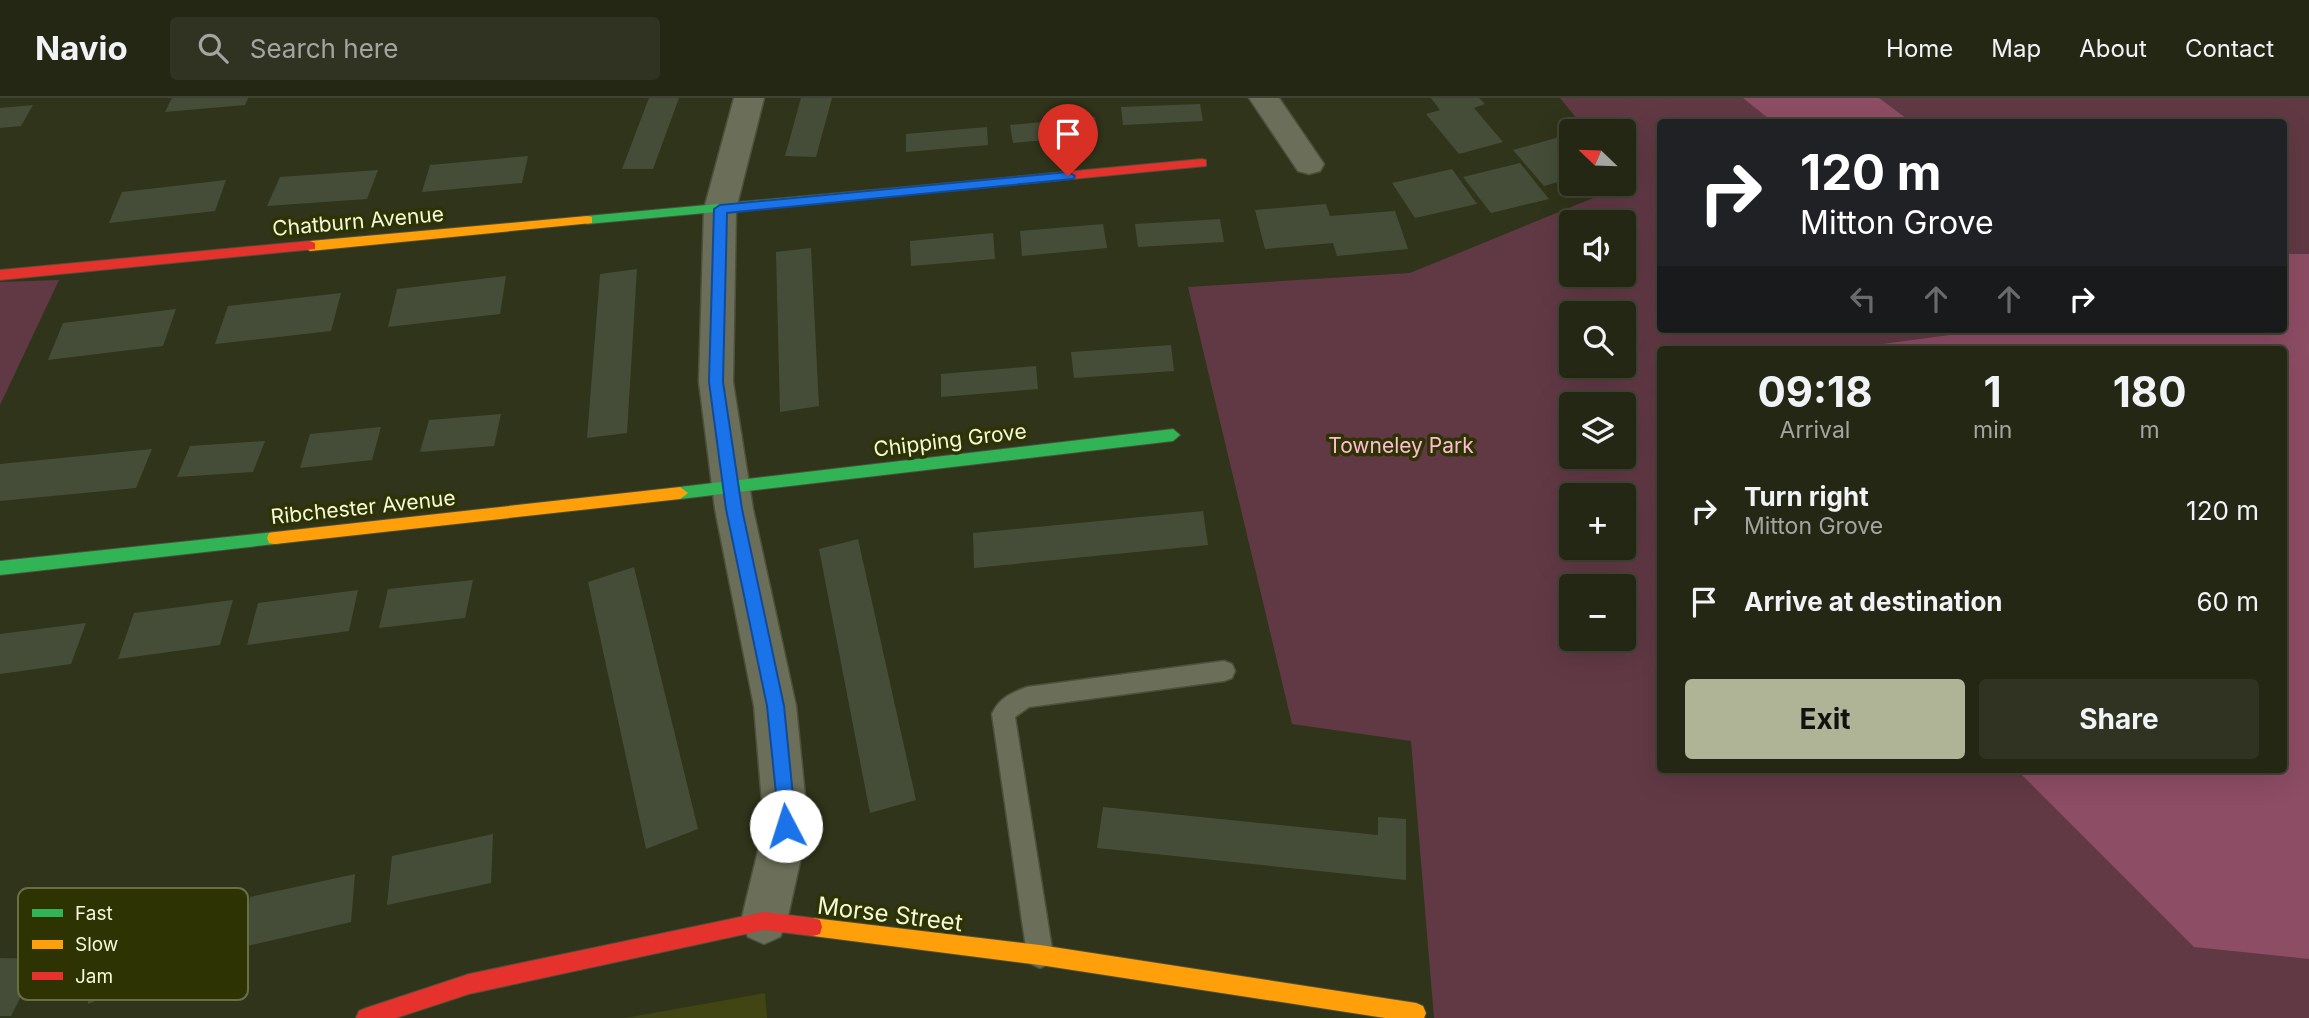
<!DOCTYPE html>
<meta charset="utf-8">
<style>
body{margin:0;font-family:Inter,sans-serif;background:#303322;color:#f1f3f6;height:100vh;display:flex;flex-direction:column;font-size:26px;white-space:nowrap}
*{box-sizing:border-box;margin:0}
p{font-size:23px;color:#a3a5a0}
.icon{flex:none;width:38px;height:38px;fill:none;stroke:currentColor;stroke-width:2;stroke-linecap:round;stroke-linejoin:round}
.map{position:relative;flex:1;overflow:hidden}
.details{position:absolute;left:1657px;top:248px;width:630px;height:427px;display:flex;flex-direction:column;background:#242714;border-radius:7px;box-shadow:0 7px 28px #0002,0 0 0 2px #414434}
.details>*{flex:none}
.hud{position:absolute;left:1657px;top:21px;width:630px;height:214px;border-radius:7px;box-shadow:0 7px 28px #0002,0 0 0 2px #414434;background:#202124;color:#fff;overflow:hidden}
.needle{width:46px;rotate:293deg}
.tools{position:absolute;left:1559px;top:21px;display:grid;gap:14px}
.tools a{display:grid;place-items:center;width:77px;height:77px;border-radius:7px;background:#242714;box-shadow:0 7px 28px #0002,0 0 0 2px #414434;font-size:35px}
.pin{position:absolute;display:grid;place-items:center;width:60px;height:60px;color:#fff;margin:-72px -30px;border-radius:50% 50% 50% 0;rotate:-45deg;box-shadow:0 0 7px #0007}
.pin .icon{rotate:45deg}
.me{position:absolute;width:77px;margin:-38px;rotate:355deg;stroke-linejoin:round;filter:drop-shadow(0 0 5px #0008)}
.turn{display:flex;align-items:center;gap:24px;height:147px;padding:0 28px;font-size:32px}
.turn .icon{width:91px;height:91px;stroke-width:2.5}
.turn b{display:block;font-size:49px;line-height:60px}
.lanes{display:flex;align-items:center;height:66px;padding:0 28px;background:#0003;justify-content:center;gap:35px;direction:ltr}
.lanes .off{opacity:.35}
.eta{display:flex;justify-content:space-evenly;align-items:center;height:119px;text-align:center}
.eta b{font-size:42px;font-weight:700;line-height:49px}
.primary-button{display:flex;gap:14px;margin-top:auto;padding:14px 28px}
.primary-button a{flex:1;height:80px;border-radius:7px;background:#afb496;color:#111;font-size:28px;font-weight:700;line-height:80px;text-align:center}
.primary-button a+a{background:#303322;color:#f1f3f6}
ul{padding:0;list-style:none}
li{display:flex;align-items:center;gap:21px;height:91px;padding:0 28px}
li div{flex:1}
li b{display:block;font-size:26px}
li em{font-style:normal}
header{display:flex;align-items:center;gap:42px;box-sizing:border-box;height:98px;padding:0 35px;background:#242714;border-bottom:2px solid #414434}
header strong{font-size:33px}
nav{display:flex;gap:38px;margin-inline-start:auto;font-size:24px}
.search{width:490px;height:63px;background:#303322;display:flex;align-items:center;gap:18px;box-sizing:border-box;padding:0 24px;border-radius:7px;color:#a3a5a0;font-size:26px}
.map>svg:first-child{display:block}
</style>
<header>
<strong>Navio</strong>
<div class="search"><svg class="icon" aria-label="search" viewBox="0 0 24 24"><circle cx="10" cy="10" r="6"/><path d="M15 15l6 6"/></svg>Search here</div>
<nav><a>Home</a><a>Map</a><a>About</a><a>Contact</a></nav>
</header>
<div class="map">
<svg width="2309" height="920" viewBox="0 0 2309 920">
<rect width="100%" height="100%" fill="#30341a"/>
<!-- built -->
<polygon fill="#404513" points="765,895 767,920 625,920"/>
<!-- green -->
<g fill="#613945" fill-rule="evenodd">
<path d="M1560,0H2309V920H1434L1411,643L1292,626L1188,189L1410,175L1630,85L1624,77V33H1587ZM1661,24H2284V231H1661ZM1572,124H1624V177H1572ZM1572,215H1624V268H1572ZM1661,252H2284V672H1661ZM1572,306H1624V359H1572ZM1572,397H1624V450H1572ZM1572,488H1624V541H1572Z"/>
<polygon points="59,182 0,307 0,184"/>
</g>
<!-- forest -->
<g fill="#8d4d64">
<polygon points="1743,0 1879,0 1911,24 1773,24"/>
<polygon points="2284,156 2309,156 2309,861 2194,849 2017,672 2284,672 2284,252 1838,252 1994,231 2284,231"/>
</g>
<!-- building -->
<g fill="#454d38">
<polygon points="172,0 248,0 245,7 165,14"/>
<polygon points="649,0 679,0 653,71 622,71"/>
<polygon points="801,0 832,0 816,59 785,58"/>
<polygon points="1431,0 1479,0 1485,6 1474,10 1503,44 1459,56 1426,16 1440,12"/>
<polygon points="1200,6 1203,23 1123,27 1121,9"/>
<polygon points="33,7 21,28 0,30 0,10"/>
<polygon points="1095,19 1098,37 1013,45 1010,27"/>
<polygon points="987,29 988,47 906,54 906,36"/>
<polygon points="1570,36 1572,80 1544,88 1513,52"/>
<polygon points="528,58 522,85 422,94 430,67"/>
<polygon points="1520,65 1549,101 1491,115 1463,79"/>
<polygon points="1452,71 1477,106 1415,120 1392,85"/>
<polygon points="378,72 367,101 267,108 280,79"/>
<polygon points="226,82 215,113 109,125 122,94"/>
<polygon points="1326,106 1330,118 1395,113 1408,151 1337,158 1333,145 1265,151 1255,112"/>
<polygon points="1220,121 1224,144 1138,149 1135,126"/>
<polygon points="1103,126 1107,150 1022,158 1020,133"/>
<polygon points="993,135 995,161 911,168 910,143"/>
<polygon points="811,150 819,308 780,314 776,154"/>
<polygon points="637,171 627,335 587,340 600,176"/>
<polygon points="506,178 500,216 388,229 397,191"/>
<polygon points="341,195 331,233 215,246 228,208"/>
<polygon points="176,211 163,248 48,262 63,225"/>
<polygon points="1171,247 1174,273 1074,280 1071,254"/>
<polygon points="1036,268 1038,291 941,299 941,276"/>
<polygon points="501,316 494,348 420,354 429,322"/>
<polygon points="381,329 372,362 300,370 310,336"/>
<polygon points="265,343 253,374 177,379 190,348"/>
<polygon points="152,351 136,390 0,403 0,366"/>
<polygon points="1203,413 1208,447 974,470 973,435"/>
<polygon points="858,441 916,702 870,715 819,451"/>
<polygon points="634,469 698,731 646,751 588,484"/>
<polygon points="473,482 465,520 379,530 388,491"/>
<polygon points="358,492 349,533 247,547 258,505"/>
<polygon points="233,502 220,547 118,561 134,515"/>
<polygon points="86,525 71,566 0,576 0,536"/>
<polygon points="1103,709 1378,737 1378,719 1406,721 1406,782 1097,750"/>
<polygon points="493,736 491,785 387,807 392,758"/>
<polygon points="355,776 351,824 243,849 250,799"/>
<polygon points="185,818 188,866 88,906 87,857"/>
<polygon points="0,860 40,861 11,918 0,918"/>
</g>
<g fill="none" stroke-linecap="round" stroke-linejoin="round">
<!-- lane casing -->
<g stroke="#4d503b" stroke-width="3">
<path id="lane" d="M1224,563L1232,566L1235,573L1232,580L1224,583L1029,609L1015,619L1053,857L1049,866L1040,870L1031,866L1027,857L992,616C999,600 1011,595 1027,589Z"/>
</g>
<!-- street casing -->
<g stroke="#4d503b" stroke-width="3">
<g id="street">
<polygon points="734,0 764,0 736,111 733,284 753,411 796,608 808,728 787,823 780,839 764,846 748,839 741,823 764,728 754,608 715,411 699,284 704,111"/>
<polygon points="1249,0 1279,0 1324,66 1320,73 1309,76 1298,73"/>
</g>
</g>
<!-- fast casing -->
<g stroke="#4d503b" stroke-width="2">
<g id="fast">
<polygon points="938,86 942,87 942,93 587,126 581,122 587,118"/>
<polygon points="1173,331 1180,337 1173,343 680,401 672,395 680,389"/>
<polygon points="275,434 281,435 283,440 281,445 275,446 0,477 0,463"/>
</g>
</g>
<!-- slow casing -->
<g stroke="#4d503b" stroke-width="2">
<g id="slow">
<polygon points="587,118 592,119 592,125 310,153 303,148 310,143"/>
<polygon points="680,389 688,395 680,401 275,446 269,445 267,440 269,435 275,434"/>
<polygon points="813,820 1040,847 1416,905 1423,908 1426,915 1424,920 1385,920 1040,867 813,838 806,836 804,829 806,822"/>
</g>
</g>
<!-- jam casing -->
<g stroke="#4d503b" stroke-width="2">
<g id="jam">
<polygon points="1202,61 1206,62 1206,68 938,94 932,90 938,86"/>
<polygon points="310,143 315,145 315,151 0,182 0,172"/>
<polygon points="764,814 813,820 820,822 822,829 820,836 813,838 764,832 469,896 396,920 356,920 359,913 366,910 469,876"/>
</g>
</g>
<!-- lane -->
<use href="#lane" fill="#6b6e58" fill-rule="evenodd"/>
<!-- street -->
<use href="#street" fill="#6b6e58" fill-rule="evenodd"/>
<!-- fast -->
<use href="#fast" fill="#30b455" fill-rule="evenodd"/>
<!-- slow -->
<use href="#slow" fill="#ff9f0a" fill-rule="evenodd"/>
<!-- jam -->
<use href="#jam" fill="#e5322d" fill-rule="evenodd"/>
</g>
<!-- route -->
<polygon fill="#1a73e8" stroke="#114b97" stroke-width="2" points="1068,74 1075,78 1073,81 727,115 723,284 742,411 784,608 796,728 793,734 786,737 780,734 767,608 726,411 709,284 714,111 720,107"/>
<g text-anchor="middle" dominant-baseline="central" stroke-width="7" stroke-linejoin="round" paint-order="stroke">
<!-- street labels -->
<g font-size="21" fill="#f3f9d9" stroke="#2e3303">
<text transform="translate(358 123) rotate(-5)">Chatburn Avenue</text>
<text transform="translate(950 342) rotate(-7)">Chipping Grove</text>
<text transform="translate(363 409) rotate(-6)">Ribchester Avenue</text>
</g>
<!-- park labels -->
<g font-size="21" fill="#febcd3" stroke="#2e3303">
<text x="1401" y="347">Towneley Park</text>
</g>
<!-- near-street labels -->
<g font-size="24" fill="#f3f9d9" stroke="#2e3303">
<text transform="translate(890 816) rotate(7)">Morse Street</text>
</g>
</g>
<!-- legend -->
<rect x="18" y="790" width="230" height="112" rx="10" fill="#2e3303" stroke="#696e43" stroke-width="2"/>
<rect x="32" y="811" width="31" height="8" fill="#30b455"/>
<rect x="32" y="842" width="31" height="9" fill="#ff9f0a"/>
<rect x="32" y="874" width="31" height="8" fill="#e5322d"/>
<g font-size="19" fill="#f3f9d9">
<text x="75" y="822">Fast</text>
<text x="75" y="853">Slow</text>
<text x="75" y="885">Jam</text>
</g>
</svg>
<div class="tools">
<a><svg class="needle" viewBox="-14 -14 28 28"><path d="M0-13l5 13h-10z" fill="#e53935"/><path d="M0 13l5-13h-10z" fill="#a3a5a0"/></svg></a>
<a><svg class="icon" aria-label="sound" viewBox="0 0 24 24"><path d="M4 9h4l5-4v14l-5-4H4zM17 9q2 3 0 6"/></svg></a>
<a><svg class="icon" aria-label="search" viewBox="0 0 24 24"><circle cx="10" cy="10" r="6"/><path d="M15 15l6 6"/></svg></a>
<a><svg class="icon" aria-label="layers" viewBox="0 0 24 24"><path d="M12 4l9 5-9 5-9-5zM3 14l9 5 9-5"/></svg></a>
<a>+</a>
<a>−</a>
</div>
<div class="pin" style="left:1068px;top:78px;background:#d93025"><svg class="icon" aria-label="arrive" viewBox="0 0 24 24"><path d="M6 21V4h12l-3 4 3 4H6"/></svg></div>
<svg class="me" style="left:786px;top:728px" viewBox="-20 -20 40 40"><circle r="19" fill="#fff"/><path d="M0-13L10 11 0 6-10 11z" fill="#1a73e8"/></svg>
<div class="hud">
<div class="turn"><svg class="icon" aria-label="right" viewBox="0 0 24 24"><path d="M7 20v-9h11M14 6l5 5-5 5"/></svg><div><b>120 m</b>Mitton Grove</div></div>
<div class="lanes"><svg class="icon off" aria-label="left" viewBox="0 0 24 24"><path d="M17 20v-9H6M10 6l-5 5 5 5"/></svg><svg class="icon off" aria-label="ahead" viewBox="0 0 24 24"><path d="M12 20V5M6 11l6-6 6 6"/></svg><svg class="icon off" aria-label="ahead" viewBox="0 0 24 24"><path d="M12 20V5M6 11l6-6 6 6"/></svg><svg class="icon" aria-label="right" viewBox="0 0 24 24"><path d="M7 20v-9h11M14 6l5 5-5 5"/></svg></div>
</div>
<section class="details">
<div class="eta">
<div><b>09:18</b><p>Arrival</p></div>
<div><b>1</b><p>min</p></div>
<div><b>180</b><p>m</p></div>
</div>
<ul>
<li><svg class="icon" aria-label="right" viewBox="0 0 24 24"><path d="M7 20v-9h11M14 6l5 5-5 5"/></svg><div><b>Turn right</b><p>Mitton Grove</p></div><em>120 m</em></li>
<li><svg class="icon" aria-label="arrive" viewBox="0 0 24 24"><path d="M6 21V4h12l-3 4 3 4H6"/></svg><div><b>Arrive at destination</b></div><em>60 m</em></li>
</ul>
<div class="primary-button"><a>Exit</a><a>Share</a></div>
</section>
</div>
